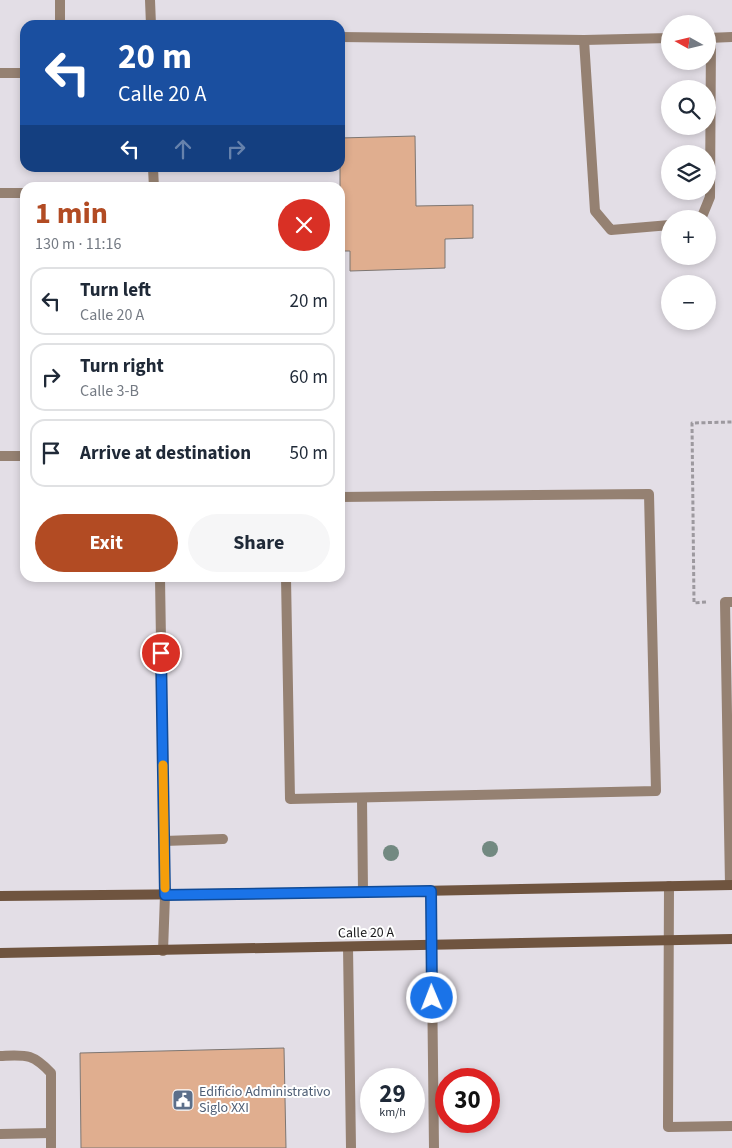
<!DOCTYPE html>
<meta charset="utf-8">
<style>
body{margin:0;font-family:"Source Sans 3",sans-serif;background:#f6f6f7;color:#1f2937;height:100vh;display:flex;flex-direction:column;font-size:19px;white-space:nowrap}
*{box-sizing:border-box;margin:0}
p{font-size:16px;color:#747a83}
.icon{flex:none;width:28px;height:28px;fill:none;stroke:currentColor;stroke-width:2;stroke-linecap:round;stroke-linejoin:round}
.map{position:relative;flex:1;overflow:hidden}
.panel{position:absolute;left:20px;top:182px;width:325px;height:400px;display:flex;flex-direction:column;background:#fff;border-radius:15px;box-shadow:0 2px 8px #0003}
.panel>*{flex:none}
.guide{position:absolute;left:20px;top:20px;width:325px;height:152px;border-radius:15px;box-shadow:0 2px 8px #0003;background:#1a4fa0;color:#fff;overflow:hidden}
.needle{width:32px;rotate:278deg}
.controls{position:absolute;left:661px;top:15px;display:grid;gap:10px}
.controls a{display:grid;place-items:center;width:55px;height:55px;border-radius:50%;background:#fff;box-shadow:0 2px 8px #0003;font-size:25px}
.speed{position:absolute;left:360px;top:1068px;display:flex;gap:10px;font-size:25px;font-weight:700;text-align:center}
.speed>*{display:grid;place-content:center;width:65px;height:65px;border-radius:50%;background:#fff;box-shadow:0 2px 8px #0003;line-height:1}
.speed small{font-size:12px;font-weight:400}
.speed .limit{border:8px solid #d22;background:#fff;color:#111}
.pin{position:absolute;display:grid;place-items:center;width:42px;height:42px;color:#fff;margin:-21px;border:2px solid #fff;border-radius:50%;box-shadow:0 1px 5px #0007}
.me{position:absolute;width:55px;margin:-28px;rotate:359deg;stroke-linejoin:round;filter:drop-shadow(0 0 4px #0008)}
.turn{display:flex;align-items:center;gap:18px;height:105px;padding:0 15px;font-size:22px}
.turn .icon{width:65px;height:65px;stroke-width:2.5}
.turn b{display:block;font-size:35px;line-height:42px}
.lanes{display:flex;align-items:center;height:48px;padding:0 15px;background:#0003;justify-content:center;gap:25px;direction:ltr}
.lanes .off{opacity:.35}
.round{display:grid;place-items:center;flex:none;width:52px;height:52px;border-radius:26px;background:#f6f6f7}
.head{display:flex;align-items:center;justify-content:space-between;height:85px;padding:0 15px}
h1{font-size:30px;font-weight:700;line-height:38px;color:#b24b23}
.primary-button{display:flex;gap:10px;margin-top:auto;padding:10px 15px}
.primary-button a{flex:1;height:58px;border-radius:30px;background:#b24b23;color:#fff;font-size:20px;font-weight:700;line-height:58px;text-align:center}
.primary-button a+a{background:#f6f6f7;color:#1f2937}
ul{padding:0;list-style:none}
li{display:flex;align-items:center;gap:15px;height:68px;margin:0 10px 8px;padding:0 5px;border:2px solid #e0e1e3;border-radius:15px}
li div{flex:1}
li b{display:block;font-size:19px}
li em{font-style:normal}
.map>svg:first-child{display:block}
</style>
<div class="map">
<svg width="732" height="1148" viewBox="0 0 732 1148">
<rect width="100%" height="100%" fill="#e3dee6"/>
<!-- building -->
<g fill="#e0ae8f" stroke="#7d7672">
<polygon points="415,136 416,206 473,205 473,238 445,239 445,268 350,271 350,251 340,251 340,138"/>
<polygon points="284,1048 286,1148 81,1148 80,1053"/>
</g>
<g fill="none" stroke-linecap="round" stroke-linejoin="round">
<!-- path -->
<polyline stroke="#9d999f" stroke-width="3" stroke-dasharray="4 2.5" stroke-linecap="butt" points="706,602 694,603 692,423 732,422"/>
<!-- lane -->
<g stroke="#958172" stroke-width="10">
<polyline points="60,0 60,25"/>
<polyline points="340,37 584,40 670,38"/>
<polyline points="708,38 732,37"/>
<polyline points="584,40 595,211 611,230 670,225"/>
<polyline points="0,73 25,73"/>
<polyline points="0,193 25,193"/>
<polyline points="701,219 710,197 711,37"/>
<polyline points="0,456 25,456"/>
<polyline points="286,578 290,799 656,791 649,494 340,497"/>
<polyline points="362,798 363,892"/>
<polyline points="164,841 223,839"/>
<polyline points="730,885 725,602 732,602"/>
<polyline points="669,886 668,1127 732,1126"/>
<polyline points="348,947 351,1148"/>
<path d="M0,1056C26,1055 32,1053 51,1073V1148"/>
<polyline points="0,1134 51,1133"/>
</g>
<!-- street -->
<g stroke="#958172" stroke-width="10">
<polyline points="150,0 151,25"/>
<polyline points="153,168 154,188"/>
<polyline points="160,578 165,895 163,951"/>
<polyline points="431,891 434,1148"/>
</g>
<!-- secondary -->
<g stroke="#6f543f" stroke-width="10">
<polyline points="0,896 313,893 732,885"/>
<polyline points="0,953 732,939"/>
</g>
</g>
<!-- trees -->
<g fill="#728981">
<circle cx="490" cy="849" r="8"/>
<circle cx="391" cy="853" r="8"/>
</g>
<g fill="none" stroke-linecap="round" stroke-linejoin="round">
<!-- route casing -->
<g stroke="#114b97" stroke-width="12">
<polyline id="route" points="161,653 165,895 431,891 432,998"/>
</g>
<!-- route -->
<use href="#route" stroke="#1a73e8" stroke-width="9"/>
<!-- slow -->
<polyline stroke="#f59e0b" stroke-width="9" points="163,765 165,888"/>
</g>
<!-- icons -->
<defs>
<g id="civic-square" transform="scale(1.125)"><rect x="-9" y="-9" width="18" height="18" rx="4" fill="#5c6f8a" stroke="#fff"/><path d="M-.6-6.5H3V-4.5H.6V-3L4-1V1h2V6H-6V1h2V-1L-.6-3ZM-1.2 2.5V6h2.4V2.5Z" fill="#fff"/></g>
</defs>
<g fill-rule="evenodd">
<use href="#civic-square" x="183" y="1100"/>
</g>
<g text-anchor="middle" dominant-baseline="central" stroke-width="4" stroke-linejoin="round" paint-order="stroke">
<!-- street labels -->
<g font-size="14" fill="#1b1a1c" stroke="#fff">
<text transform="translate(366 933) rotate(-1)">Calle 20 A</text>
</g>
<!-- service labels -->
<g font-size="14" fill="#4e5e75" stroke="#fff" text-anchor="start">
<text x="199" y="1092">Edificio Administrativo<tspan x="199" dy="16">Siglo XXI</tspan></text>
</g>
</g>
</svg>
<div class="controls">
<a><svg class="needle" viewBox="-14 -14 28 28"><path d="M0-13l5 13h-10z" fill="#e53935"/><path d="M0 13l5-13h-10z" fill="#747a83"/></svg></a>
<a><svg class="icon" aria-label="search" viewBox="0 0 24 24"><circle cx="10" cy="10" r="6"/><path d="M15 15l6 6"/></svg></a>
<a><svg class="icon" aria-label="layers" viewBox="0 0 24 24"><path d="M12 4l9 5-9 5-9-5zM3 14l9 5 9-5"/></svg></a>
<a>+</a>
<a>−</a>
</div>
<div class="speed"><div>29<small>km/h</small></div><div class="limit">30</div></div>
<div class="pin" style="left:161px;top:653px;background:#d93025"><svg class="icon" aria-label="arrive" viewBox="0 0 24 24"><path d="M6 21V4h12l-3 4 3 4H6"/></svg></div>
<svg class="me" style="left:432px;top:998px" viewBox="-20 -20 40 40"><circle r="17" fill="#1a73e8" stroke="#fff" stroke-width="3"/><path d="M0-11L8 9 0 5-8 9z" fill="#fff"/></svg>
<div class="guide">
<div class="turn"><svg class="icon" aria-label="left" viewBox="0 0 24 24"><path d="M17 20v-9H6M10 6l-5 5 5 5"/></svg><div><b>20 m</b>Calle 20 A</div></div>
<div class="lanes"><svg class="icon" aria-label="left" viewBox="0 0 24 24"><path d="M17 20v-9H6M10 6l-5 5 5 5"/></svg><svg class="icon off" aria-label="ahead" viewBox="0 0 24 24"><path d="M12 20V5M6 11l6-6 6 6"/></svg><svg class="icon off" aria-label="right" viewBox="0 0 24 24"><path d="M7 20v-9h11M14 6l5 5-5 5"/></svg></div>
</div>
<section class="panel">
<div class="head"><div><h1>1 min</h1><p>130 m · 11:16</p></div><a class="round" style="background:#d93025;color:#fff"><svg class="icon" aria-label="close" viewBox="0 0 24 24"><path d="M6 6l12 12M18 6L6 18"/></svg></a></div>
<ul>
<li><svg class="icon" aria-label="left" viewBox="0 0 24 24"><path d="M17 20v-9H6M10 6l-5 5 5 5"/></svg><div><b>Turn left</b><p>Calle 20 A</p></div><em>20 m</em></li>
<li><svg class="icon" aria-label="right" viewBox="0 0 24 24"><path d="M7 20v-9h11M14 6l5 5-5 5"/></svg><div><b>Turn right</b><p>Calle 3-B</p></div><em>60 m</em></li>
<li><svg class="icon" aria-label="arrive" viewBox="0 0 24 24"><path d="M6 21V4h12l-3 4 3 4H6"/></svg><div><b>Arrive at destination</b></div><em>50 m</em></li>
</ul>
<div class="primary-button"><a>Exit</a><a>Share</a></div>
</section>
</div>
